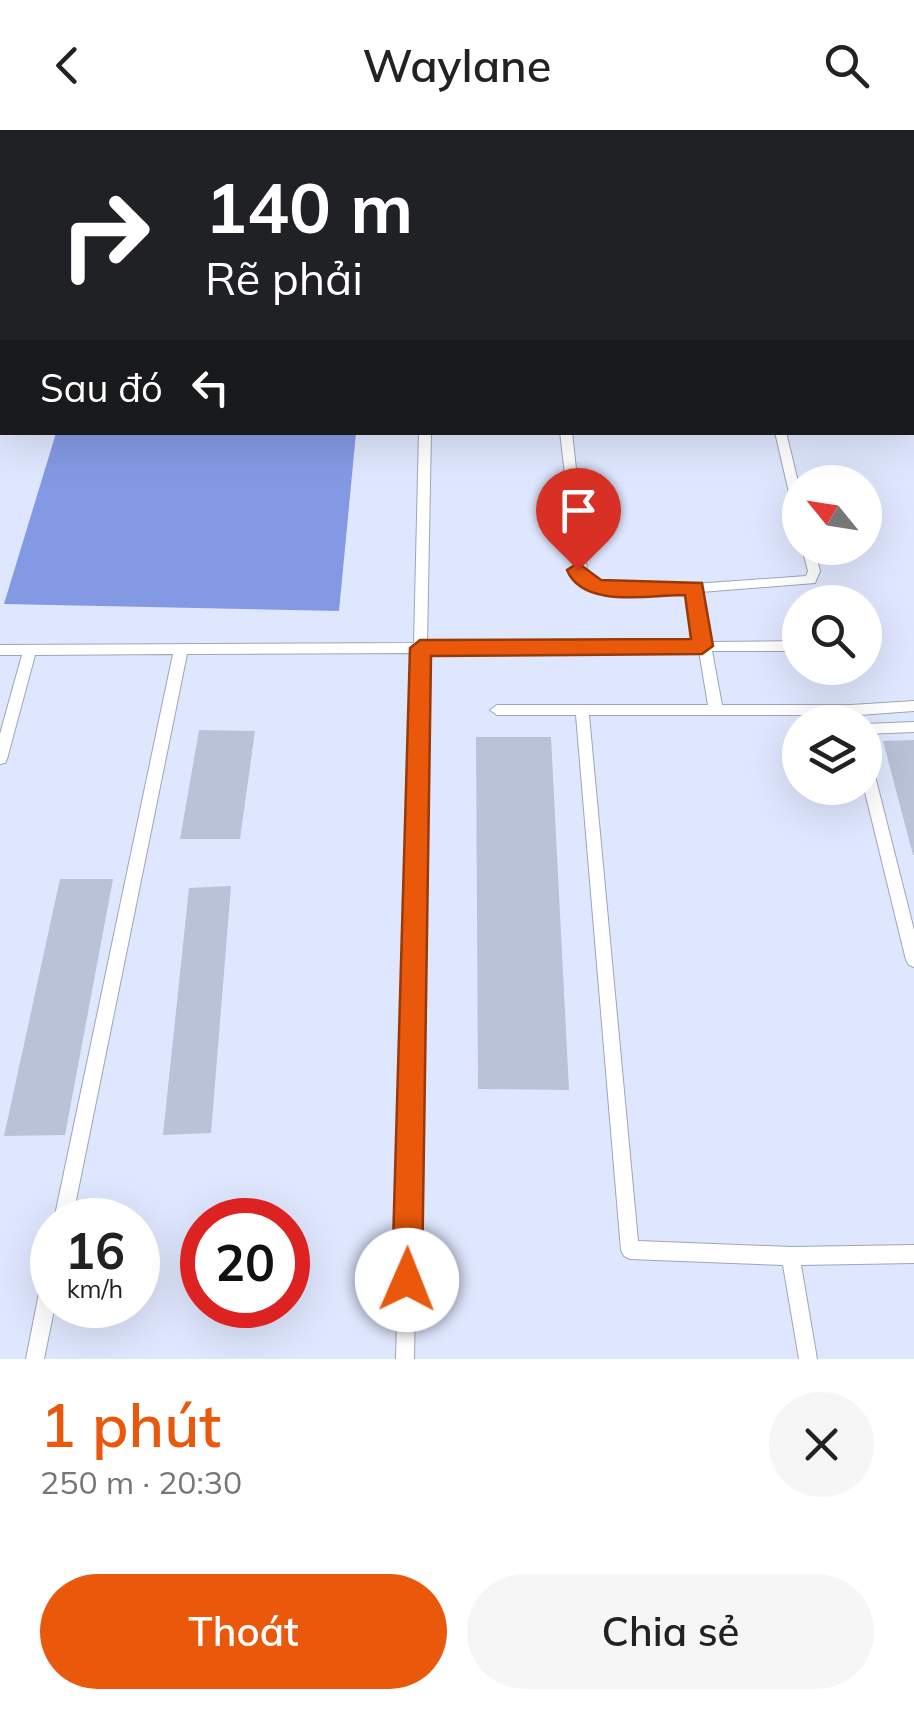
<!DOCTYPE html>
<html lang="vi">
<meta charset="utf-8">
<style>
body{margin:0;font-family:Mulish,sans-serif;background:#f6f6f6;color:#222;height:100vh;display:flex;flex-direction:column;font-size:38px;white-space:nowrap}
*{box-sizing:border-box;margin:0}
p{font-size:32px;color:#767676}
.icon{flex:none;width:55px;height:55px;fill:none;stroke:currentColor;stroke-width:2;stroke-linecap:round;stroke-linejoin:round}
.map{position:relative;height:1229px;overflow:hidden}
.panel{display:flex;flex-direction:column;background:#fff;flex:1}
.panel>*{flex:none}
.hud{position:absolute;left:0px;top:0px;width:915px;height:305px;box-shadow:0 10px 40px #0002;background:#202124;color:#fff;overflow:hidden}
.needle{width:65px;rotate:300deg}
.fabs{position:absolute;left:782px;top:335px;display:grid;gap:20px}
.fabs a{display:grid;place-items:center;width:100px;height:100px;border-radius:50%;background:#fff;box-shadow:0 10px 40px #0002;font-size:50px}
.speed{position:absolute;left:30px;top:1068px;display:flex;gap:20px;font-size:50px;font-weight:700;text-align:center}
.speed>*{display:grid;place-content:center;width:130px;height:130px;border-radius:50%;background:#fff;box-shadow:0 10px 40px #0002;line-height:1}
.speed small{font-size:25px;font-weight:400}
.speed .limit{border:15px solid #d22;background:#fff;color:#111}
.pin{position:absolute;display:grid;place-items:center;width:85px;height:85px;color:#fff;margin:-102px -42px;border-radius:50% 50% 50% 0;rotate:-45deg;box-shadow:0 0 10px #0007}
.pin .icon{rotate:45deg}
.me{position:absolute;width:110px;margin:-55px;rotate:1deg;stroke-linejoin:round;filter:drop-shadow(0 0 8px #0008)}
.turn{display:flex;align-items:center;gap:35px;height:210px;padding:0 40px;font-size:45px}
.turn .icon{width:130px;height:130px;stroke-width:2.5}
.turn b{display:block;font-size:70px;line-height:85px}
.then{display:flex;align-items:center;height:95px;padding:0 40px;background:#0003;gap:20px;font-size:38px}
.round{display:grid;place-items:center;flex:none;width:105px;height:105px;border-radius:52px;background:#f6f6f6}
.overview{display:flex;align-items:center;justify-content:space-between;height:170px;padding:0 40px}
h1{font-size:60px;font-weight:600;line-height:75px;color:#ea580c}
.button{display:flex;gap:20px;margin-top:auto;padding:20px 40px}
.button a{flex:1;height:115px;border-radius:60px;background:#ea580c;color:#fff;font-size:40px;font-weight:600;line-height:115px;text-align:center}
.button a+a{background:#f6f6f6;color:#222}
header{display:flex;justify-content:space-between;align-items:center;height:130px;padding:0 40px;background:#fff;font-size:45px;font-weight:600}
.map>svg:first-child{display:block}
</style>
<header><svg class="icon" aria-label="back" viewBox="0 0 24 24"><path d="M15 5l-7 7 7 7"/></svg>Waylane<svg class="icon" aria-label="search" viewBox="0 0 24 24"><circle cx="10" cy="10" r="6"/><path d="M15 15l6 6"/></svg></header>
<div class="map">
<svg width="914" height="1229" viewBox="0 0 914 1229">
<rect width="100%" height="100%" fill="#eaeffc"/>
<!-- built -->
<path fill="#dfe7fe" fill-rule="evenodd" d="M0,0H914V1229H0ZM2,2H912V302H2ZM800,352H865V418H800ZM800,472H865V538H800ZM800,592H865V658H800ZM52,1090H138V1175H52ZM202,1090H288V1175H202Z"/>
<!-- water -->
<polygon fill="#8399e3" points="56,303 356,303 339,481 4,474"/>
<!-- building -->
<g fill="#bac2d7">
<polygon points="199,600 255,601 240,709 180,709"/>
<polygon points="476,607 551,607 569,960 478,959"/>
<polygon points="914,610 914,725 913,725 883,611"/>
<polygon points="60,749 113,749 65,1005 4,1006"/>
<polygon points="231,756 211,1003 163,1005 189,758"/>
</g>
<g fill="none" stroke-linecap="round" stroke-linejoin="round">
<!-- service casing -->
<g stroke="#9ea5b9" stroke-width="2">
<g id="service">
<rect x="427" y="0" width="8" height="2"/>
<polygon points="829,0 900,0 897,2 828,2"/>
<polygon points="912,42 914,43 914,51 912,50"/>
<rect x="0" y="134" width="2" height="6"/>
<polygon points="419,302 431,302 427,513 697,512 689,462 599,462 578,454 560,302 572,302 588,449 600,454 694,454 806,446 808,441 802,418 814,418 820,441 815,453 701,462 710,512 800,511 800,521 712,521 722,575 851,575 914,571 914,581 859,585 861,592 847,592 846,585 589,585 638,1111 791,1117 914,1115 914,1133 801,1135 817,1229 799,1229 783,1135 630,1129 624,1126 621,1120 576,585 497,585 490,580 497,575 708,575 699,521 427,523 414,1229 396,1229 414,523 187,524 72,1090 54,1090 173,524 35,525 7,629 5,633 0,634 0,604 22,525 0,525 0,515 414,513"/>
<polygon points="775,302 786,302 800,360 800,388 794,384"/>
<polygon points="914,592 914,602 865,604 865,594"/>
<polygon points="865,629 870,630 872,634 914,800 914,837 909,835 906,830 864,658"/>
<polygon points="52,1134 52,1175 55,1175 44,1229 26,1229 43,1143 46,1137"/>
</g>
</g>
<!-- service -->
<use href="#service" fill="#fff" fill-rule="evenodd"/>
</g>
<!-- route -->
<path fill="#ea580c" stroke="#983908" stroke-width="2.5" d="M578,433L601,450L702,453L713,516L702,524L431,526L422,1150L418,1161L407,1165L396,1161L392,1150L410,518L420,510L691,509L685,465C650,465 583,479 567,440Z"/>
</svg>
<div class="fabs">
<a><svg class="needle" viewBox="-14 -14 28 28"><path d="M0-13l5 13h-10z" fill="#e53935"/><path d="M0 13l5-13h-10z" fill="#767676"/></svg></a>
<a><svg class="icon" aria-label="search" viewBox="0 0 24 24"><circle cx="10" cy="10" r="6"/><path d="M15 15l6 6"/></svg></a>
<a><svg class="icon" aria-label="layers" viewBox="0 0 24 24"><path d="M12 4l9 5-9 5-9-5zM3 14l9 5 9-5"/></svg></a>
</div>
<div class="speed"><div>16<small>km/h</small></div><div class="limit">20</div></div>
<div class="pin" style="left:578px;top:440px;background:#d93025"><svg class="icon" aria-label="arrive" viewBox="0 0 24 24"><path d="M6 21V4h12l-3 4 3 4H6"/></svg></div>
<svg class="me" style="left:407px;top:1150px" viewBox="-20 -20 40 40"><circle r="19" fill="#fff"/><path d="M0-13L10 11 0 6-10 11z" fill="#ea580c"/></svg>
<div class="hud">
<div class="turn"><svg class="icon" aria-label="right" viewBox="0 0 24 24"><path d="M7 20v-9h11M14 6l5 5-5 5"/></svg><div><b>140 m</b>Rẽ phải</div></div>
<div class="then">Sau đó<svg class="icon" aria-label="left" viewBox="0 0 24 24"><path d="M17 20v-9H6M10 6l-5 5 5 5"/></svg></div>
</div>
</div>
<section class="panel">
<div class="overview"><div><h1>1 phút</h1><p>250 m · 20:30</p></div><a class="round"><svg class="icon" aria-label="close" viewBox="0 0 24 24"><path d="M6 6l12 12M18 6L6 18"/></svg></a></div>
<div class="button"><a>Thoát</a><a>Chia sẻ</a></div>
</section>
